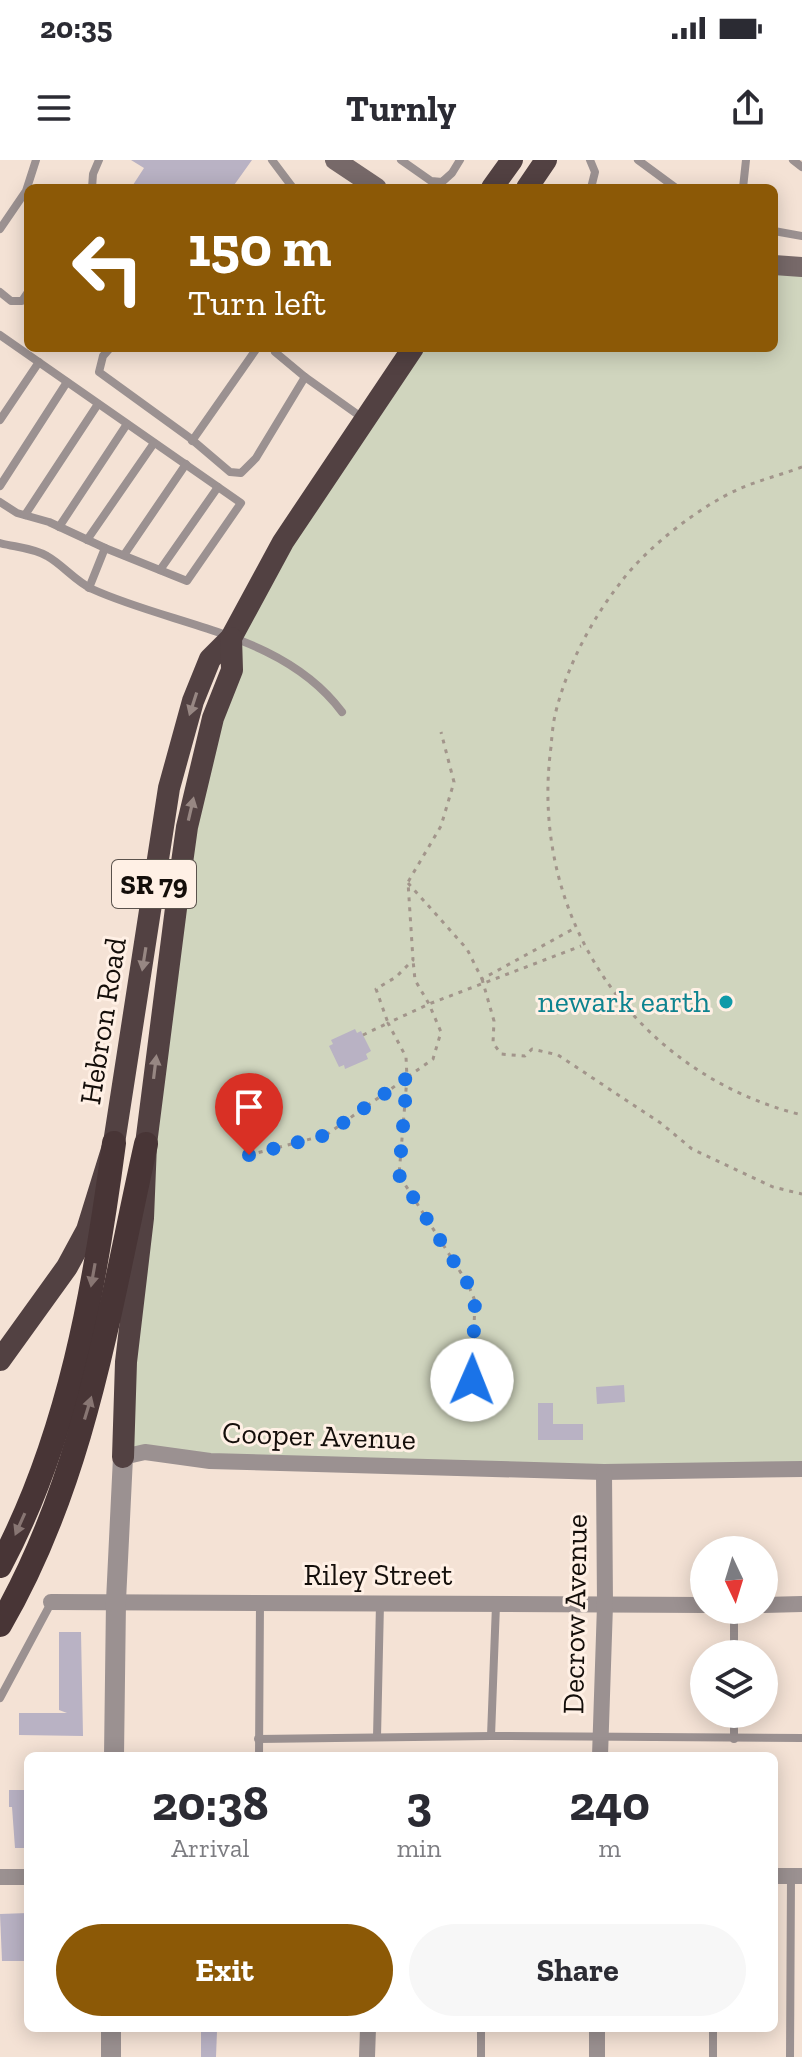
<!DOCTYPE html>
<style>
body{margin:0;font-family:"Zilla Slab",serif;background:#f7f7f7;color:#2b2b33;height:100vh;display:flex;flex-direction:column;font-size:30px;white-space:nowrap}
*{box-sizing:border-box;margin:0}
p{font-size:26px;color:#7c7c81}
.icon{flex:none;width:44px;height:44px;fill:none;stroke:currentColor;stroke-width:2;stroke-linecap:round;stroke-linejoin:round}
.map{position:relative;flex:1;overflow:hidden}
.details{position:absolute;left:24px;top:1592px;width:754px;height:280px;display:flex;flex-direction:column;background:#fff;border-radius:12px;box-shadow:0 4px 20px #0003}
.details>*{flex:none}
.banner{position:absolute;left:24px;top:24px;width:754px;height:168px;border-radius:12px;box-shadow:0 4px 20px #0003;background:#8c5906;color:#fff;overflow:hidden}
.needle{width:52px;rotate:176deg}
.tools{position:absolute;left:690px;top:1376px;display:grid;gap:16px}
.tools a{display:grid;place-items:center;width:88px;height:88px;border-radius:50%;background:#fff;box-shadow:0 4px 20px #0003;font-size:40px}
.pin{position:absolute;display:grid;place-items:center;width:68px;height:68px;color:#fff;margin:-82px -34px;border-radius:50% 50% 50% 0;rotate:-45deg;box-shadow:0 0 8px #0007}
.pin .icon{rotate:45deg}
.me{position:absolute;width:88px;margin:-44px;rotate:1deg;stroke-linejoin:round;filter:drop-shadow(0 0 6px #0008)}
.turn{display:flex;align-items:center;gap:28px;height:168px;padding:0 32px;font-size:36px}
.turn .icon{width:104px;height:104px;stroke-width:2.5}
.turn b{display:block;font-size:56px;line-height:68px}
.eta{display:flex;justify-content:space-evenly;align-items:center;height:136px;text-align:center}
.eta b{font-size:48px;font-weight:800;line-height:56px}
.cta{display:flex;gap:16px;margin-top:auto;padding:16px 32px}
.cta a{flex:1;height:92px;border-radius:48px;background:#8c5906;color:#fff;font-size:32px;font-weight:800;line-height:92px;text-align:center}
.cta a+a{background:#f7f7f7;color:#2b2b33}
.status{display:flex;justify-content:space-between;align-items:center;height:56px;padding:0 40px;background:#fff;direction:ltr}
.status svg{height:22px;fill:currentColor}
header{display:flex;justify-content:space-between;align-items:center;height:104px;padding:0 32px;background:#fff;font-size:36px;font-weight:800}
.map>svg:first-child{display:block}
</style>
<div class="status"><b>20:35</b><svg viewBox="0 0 49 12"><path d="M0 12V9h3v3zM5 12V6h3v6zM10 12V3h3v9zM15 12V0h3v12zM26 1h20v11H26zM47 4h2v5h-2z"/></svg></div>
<header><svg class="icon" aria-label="menu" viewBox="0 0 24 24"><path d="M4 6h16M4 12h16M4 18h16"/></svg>Turnly<svg class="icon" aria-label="share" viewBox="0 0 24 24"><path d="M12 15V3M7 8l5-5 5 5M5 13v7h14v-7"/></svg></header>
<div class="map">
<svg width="802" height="1897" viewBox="0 0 802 1897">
<rect width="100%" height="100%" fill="#f4e2d5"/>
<!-- green -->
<polygon fill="#d0d5be" points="774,104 802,106 802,1309 123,1297 187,667 231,478 413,188 774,188"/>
<!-- building -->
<g fill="#b9b2c4">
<polygon points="131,0 252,0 232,28 131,28 144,8"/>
<polygon points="355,869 357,873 361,871 371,891 366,894 368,899 345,909 344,905 339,907 329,886 333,884 331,880"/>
<polygon points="624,1225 625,1242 597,1244 596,1227"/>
<polygon points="538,1243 553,1243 553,1264 583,1264 583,1280 538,1280"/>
<polygon points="59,1472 81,1472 83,1576 19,1575 19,1553 67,1553 59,1550"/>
<polygon points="9,1630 28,1630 28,1688 15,1688 12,1647 9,1647"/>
<polygon points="28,1753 27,1801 2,1801 0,1754"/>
<polygon points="201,1871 217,1871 216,1897 201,1897"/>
</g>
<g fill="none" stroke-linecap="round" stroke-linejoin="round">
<!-- path -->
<g stroke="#a2958b" stroke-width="3" stroke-dasharray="4 6" stroke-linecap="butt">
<path d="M802,307C781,315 759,320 739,329C700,346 646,388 621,422C592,459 568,504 556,551C553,562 552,575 551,587C528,757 635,914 802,955"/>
<polyline points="408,723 467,789 482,819 575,768"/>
<polyline points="482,819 494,861 493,883 501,894 525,896 532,889 558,895 662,964 692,989 773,1027 802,1034"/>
<polyline points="363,875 388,863 376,829 396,817 413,800 408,722 441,666 454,622 441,572"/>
<polyline points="249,995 326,975 433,899 441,872 429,844 415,820 413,800"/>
<polyline points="472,1220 475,1141 468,1124 399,1015 407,918 406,897 388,863 429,844 581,786"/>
</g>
<!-- service -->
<g stroke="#9b9191" stroke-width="8">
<polyline points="272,0 293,28"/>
<polyline points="401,0 431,21 442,22 452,13 460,0"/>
<polyline points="590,0 595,12 591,28"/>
<polyline points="638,0 676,28"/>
<polyline points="793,0 802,7"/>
<polyline points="92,28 93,14 99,0"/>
<polyline points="743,28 746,0"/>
<polyline points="0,69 26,31 36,0"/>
<polyline points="774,71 802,76"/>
<polyline points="0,132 11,141 22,141 28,132"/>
<polyline points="0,175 241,343 187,421 105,388 89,428"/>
<polyline points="110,188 103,196 99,212 190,278 230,312 241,313 256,298 305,217 364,259"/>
<polyline points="279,188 275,192 305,217"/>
<polyline points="0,260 39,202"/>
<polyline points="192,281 257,188"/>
<polyline points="0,326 67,222"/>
<polyline points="0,342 17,353 49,362 105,388"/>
<polyline points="25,355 98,244"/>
<polyline points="59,367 127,264"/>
<polyline points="87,380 154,283"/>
<path d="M0,383C15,387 34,388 47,396C63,405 75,421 92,429C176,467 283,473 342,552"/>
<polyline points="124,395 186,304"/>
<polyline points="160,410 218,327"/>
<polyline points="734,1494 734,1450"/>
<polyline points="0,1538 51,1443"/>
<polyline points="491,1576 496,1445"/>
<polyline points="377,1577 380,1444"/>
<polyline points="258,1579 491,1576 802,1578"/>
<polyline points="734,1579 734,1554"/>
<polyline points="259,1596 260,1442"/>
<polyline points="481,1868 481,1897"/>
<polyline points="713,1897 713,1868"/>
<polyline points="790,1897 791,1716"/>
</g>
<!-- minor -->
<g stroke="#9b9191" stroke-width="16">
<polyline points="123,1297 145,1292 210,1301 604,1312 802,1309"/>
<polyline points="51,1442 704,1445"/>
<polyline points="764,1445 802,1444"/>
<polyline points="600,1596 605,1445 604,1312"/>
<polyline points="774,1716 802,1716"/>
<polyline points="0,1717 28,1717"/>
<polyline points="367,1897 368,1868"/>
<polyline points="597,1897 597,1868"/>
</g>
<!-- tertiary -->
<g stroke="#9b9191" stroke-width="20">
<polyline points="114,1596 116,1441 123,1297"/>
<polyline points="111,1897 111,1868"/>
</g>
<!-- secondary -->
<g stroke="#776969" stroke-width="20">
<polyline points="335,0 377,28"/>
<polyline points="774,105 802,107"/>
</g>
<!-- trunk -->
<g stroke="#524142" stroke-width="22">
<polyline points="492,28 512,0"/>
<polyline points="527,28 546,0"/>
<polyline points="0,1200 67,1107 87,1070 114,983 169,628 193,541 210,499 231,478 283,382 413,188"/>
<polyline points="123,1297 126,1202 143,1058 146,984 180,717 187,667 213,558 232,510 231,478"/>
</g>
<!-- motorway -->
<g stroke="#483536" stroke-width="24">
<path d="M0,1406C69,1277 95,1127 114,983"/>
<path d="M0,1465C86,1317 109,1148 146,984"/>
</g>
</g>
<!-- one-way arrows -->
<defs><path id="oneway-solid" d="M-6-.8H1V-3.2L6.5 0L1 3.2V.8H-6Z" transform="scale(2)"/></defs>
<g fill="#978783">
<use href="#oneway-solid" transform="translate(193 544) rotate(108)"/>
<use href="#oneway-solid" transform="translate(191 649) rotate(-77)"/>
<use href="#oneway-solid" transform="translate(144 799) rotate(99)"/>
<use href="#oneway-solid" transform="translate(155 907) rotate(-83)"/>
</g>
<g fill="#887673">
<use href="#oneway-solid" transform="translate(93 1115) rotate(100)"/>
<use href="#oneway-solid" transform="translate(88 1248) rotate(-73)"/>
<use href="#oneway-solid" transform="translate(20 1364) rotate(114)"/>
</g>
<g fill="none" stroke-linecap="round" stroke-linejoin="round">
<!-- route -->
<polyline stroke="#1a73e8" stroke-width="14" stroke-dasharray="0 25.2" points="249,995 326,975 407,918 399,1015 468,1124 475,1141 472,1220"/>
</g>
<!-- markers -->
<circle fill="#0f9aa8" stroke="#fff0e5" stroke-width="3" cx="726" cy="842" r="8"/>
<g text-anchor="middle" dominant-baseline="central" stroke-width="6" stroke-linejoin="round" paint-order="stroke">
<!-- shield labels -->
<rect fill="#fff0e5" stroke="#5a524c" stroke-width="2" x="112" y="700" width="84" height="48" rx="6"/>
<g font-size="28" font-weight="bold" fill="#140e0a">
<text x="154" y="724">SR 79</text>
</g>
<!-- culture labels -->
<g font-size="30" fill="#0d838f" stroke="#fff0e5" text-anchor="end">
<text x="710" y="842">newark earth</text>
</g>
<!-- street labels -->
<g font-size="30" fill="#140e0a" stroke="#fff0e5">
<text transform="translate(103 861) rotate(-81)">Hebron Road</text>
<text transform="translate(319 1276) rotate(2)">Cooper Avenue</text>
<text x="378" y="1415">Riley Street</text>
<text transform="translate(575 1454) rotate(-89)">Decrow Avenue</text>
</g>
</g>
</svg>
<div class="tools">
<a><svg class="needle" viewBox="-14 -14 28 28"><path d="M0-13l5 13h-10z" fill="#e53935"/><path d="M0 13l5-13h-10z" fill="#7c7c81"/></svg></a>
<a><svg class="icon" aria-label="layers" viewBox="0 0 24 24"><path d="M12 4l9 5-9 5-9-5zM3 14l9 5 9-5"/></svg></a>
</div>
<div class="pin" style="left:249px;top:995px;background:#d93025"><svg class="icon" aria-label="arrive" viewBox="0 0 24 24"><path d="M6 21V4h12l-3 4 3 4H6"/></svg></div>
<svg class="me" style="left:472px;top:1220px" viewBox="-20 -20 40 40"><circle r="19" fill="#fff"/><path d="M0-13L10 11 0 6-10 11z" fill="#1a73e8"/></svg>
<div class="banner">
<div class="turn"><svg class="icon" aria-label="left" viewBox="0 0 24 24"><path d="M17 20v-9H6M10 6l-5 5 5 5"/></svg><div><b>150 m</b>Turn left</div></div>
</div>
<section class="details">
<div class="eta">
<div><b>20:38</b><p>Arrival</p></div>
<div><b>3</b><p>min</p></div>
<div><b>240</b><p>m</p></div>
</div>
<div class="cta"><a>Exit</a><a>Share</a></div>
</section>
</div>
